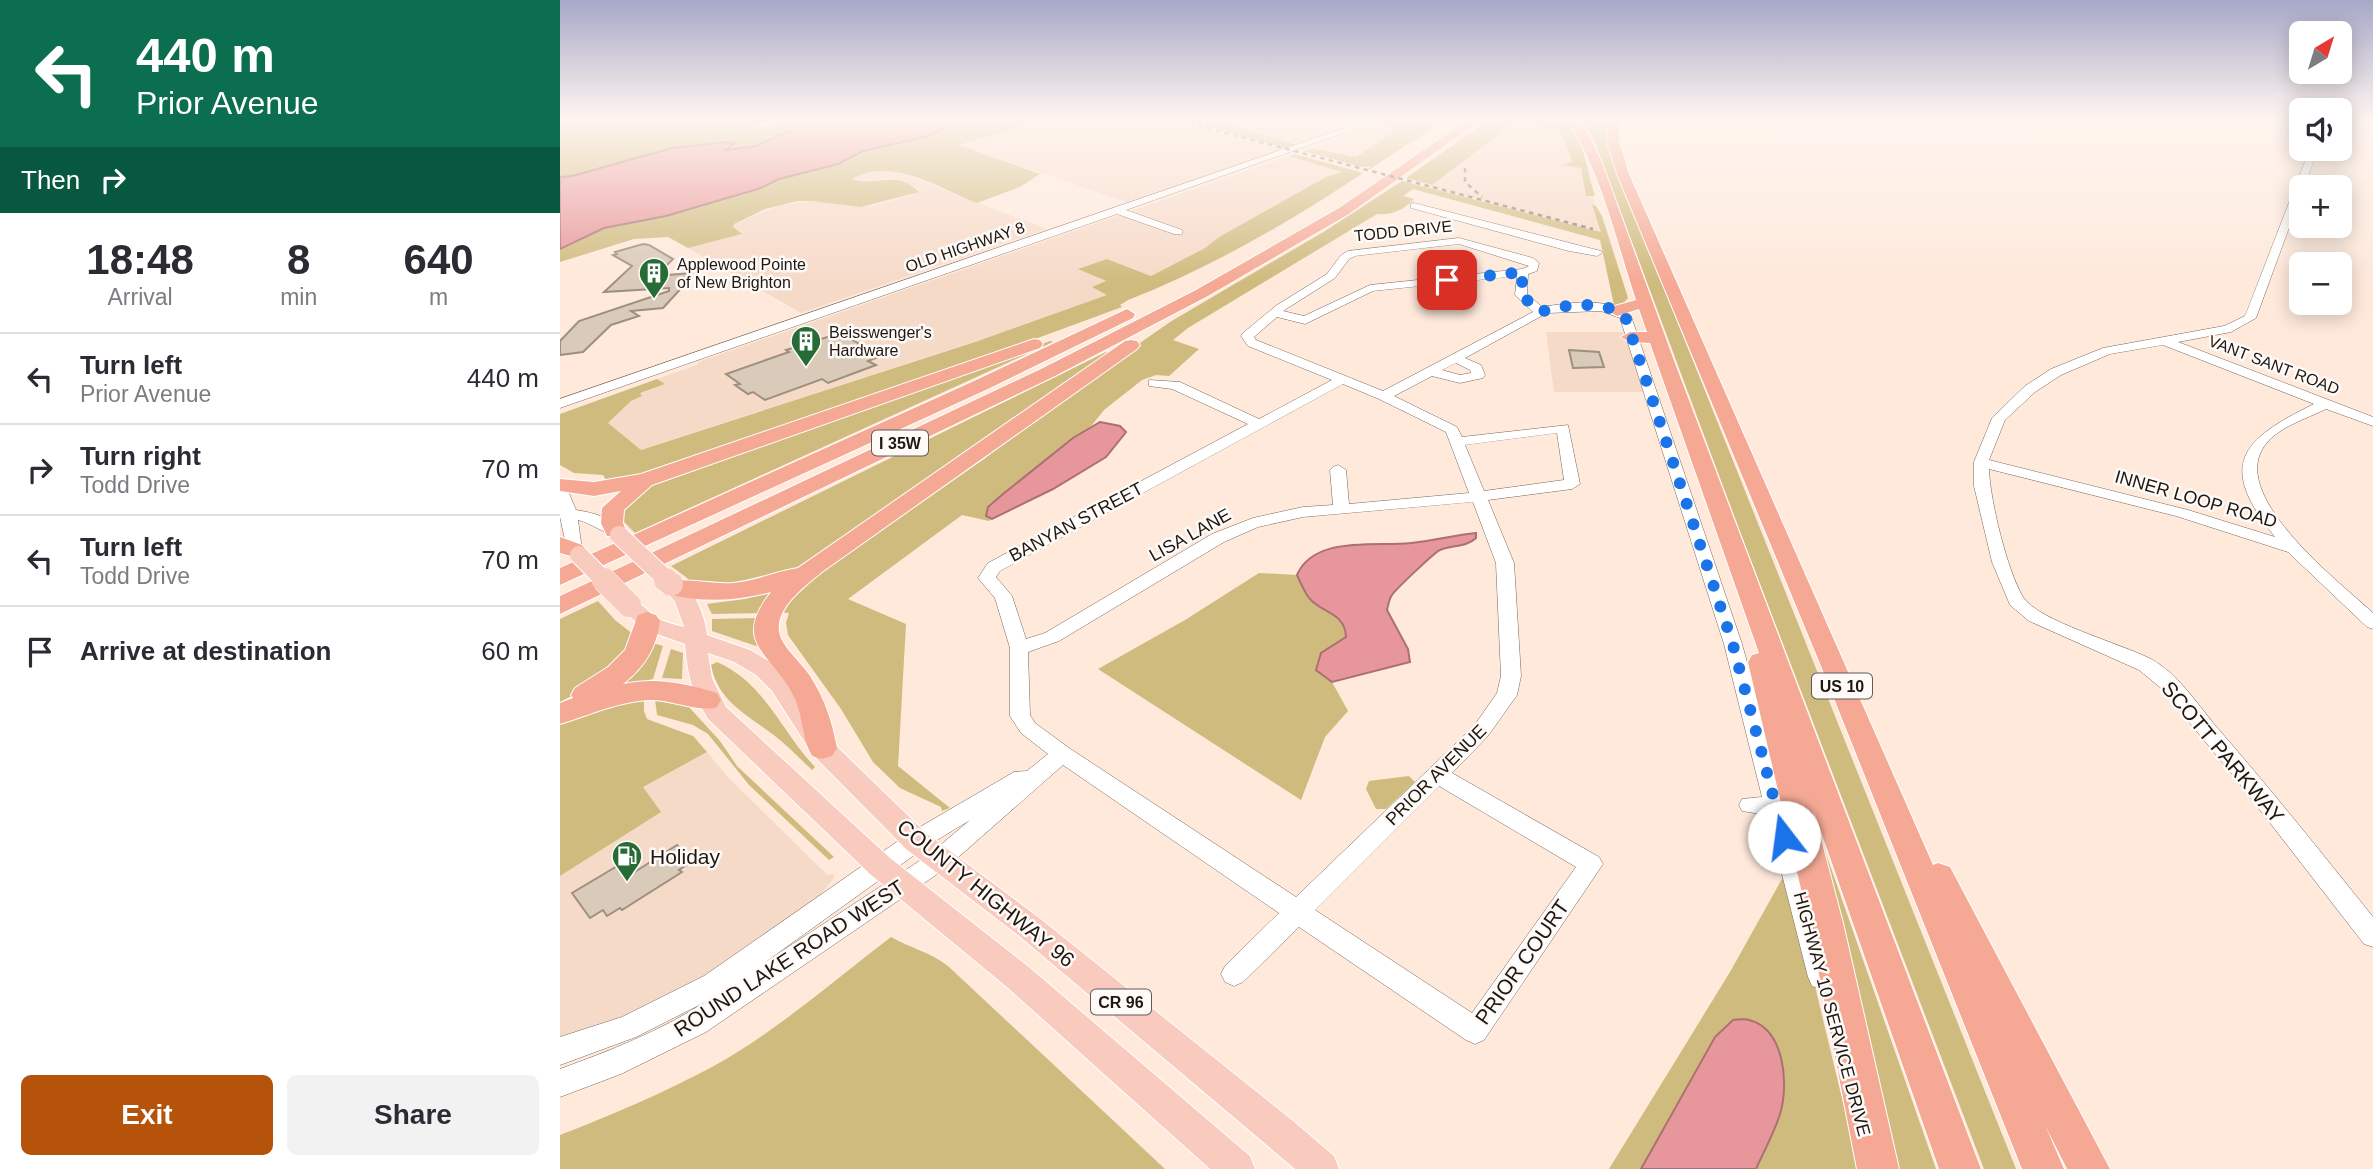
<!DOCTYPE html>
<meta charset="utf-8">
<style>
body{margin:0;font-family:Helvetica,sans-serif;background:#f2f2f3;color:#2b2b33;height:100vh;display:flex;flex-direction:column;font-size:26px;white-space:nowrap}
*{box-sizing:border-box;margin:0}
p{font-size:23px;color:#7c7c81}
.icon{flex:none;width:38px;height:38px;fill:none;stroke:currentColor;stroke-width:2;stroke-linecap:round;stroke-linejoin:round}
.map{position:relative;flex:1;overflow:hidden}
.sheet{display:flex;flex-direction:column;background:#fff;width:560px}
.sheet>*{flex:none}
.banner{background:#0b6e4f;color:#fff;overflow:hidden}
.needle{width:46px;rotate:38deg}
.tools{position:absolute;left:1729px;top:21px;display:grid;gap:14px}
.tools a{display:grid;place-items:center;width:63px;height:63px;border-radius:10px;background:#fff;box-shadow:0 4px 18px #0003;font-size:35px}
.pin{position:absolute;display:grid;place-items:center;width:60px;height:60px;color:#fff;margin:-30px;border-radius:14px;box-shadow:0 4px 10px #0006}
.me{position:absolute;width:77px;margin:-38px;rotate:345deg;stroke-linejoin:round;filter:drop-shadow(0 0 5px #0008)}
.turn{display:flex;align-items:center;gap:24px;height:147px;padding:0 21px;font-size:32px}
.turn .icon{width:91px;height:91px;stroke-width:2.5}
.turn b{display:block;font-size:49px;line-height:60px}
.then{display:flex;align-items:center;height:66px;padding:0 21px;background:#0003;gap:14px;font-size:26px}
.eta{display:flex;justify-content:space-evenly;align-items:center;height:119px;text-align:center}
.eta b{font-size:42px;font-weight:700;line-height:49px}
.button{display:flex;gap:14px;margin-top:auto;padding:14px 21px}
.button a{flex:1;height:80px;border-radius:10px;background:#b45309;color:#fff;font-size:28px;font-weight:700;line-height:80px;text-align:center}
.button a+a{background:#f2f2f3;color:#2b2b33}
ul{padding:0;list-style:none}
li{display:flex;align-items:center;gap:21px;height:91px;padding:0 21px;border-top:2px solid #e1e1e2}
li div{flex:1}
li b{display:block;font-size:26px}
li em{font-style:normal}
main{display:flex;flex:1;min-height:0}
.map>svg:first-child{display:block}
</style>
<main>
<section class="sheet">
<div class="banner">
<div class="turn"><svg class="icon" aria-label="left" viewBox="0 0 24 24"><path d="M17 20v-9H6M10 6l-5 5 5 5"/></svg><div><b>440 m</b>Prior Avenue</div></div>
<div class="then">Then<svg class="icon" aria-label="right" viewBox="0 0 24 24"><path d="M7 20v-9h11M14 6l5 5-5 5"/></svg></div>
</div>
<div class="eta">
<div><b>18:48</b><p>Arrival</p></div>
<div><b>8</b><p>min</p></div>
<div><b>640</b><p>m</p></div>
</div>
<ul>
<li><svg class="icon" aria-label="left" viewBox="0 0 24 24"><path d="M17 20v-9H6M10 6l-5 5 5 5"/></svg><div><b>Turn left</b><p>Prior Avenue</p></div><em>440 m</em></li>
<li><svg class="icon" aria-label="right" viewBox="0 0 24 24"><path d="M7 20v-9h11M14 6l5 5-5 5"/></svg><div><b>Turn right</b><p>Todd Drive</p></div><em>70 m</em></li>
<li><svg class="icon" aria-label="left" viewBox="0 0 24 24"><path d="M17 20v-9H6M10 6l-5 5 5 5"/></svg><div><b>Turn left</b><p>Todd Drive</p></div><em>70 m</em></li>
<li><svg class="icon" aria-label="arrive" viewBox="0 0 24 24"><path d="M6 21V4h12l-3 4 3 4H6"/></svg><div><b>Arrive at destination</b></div><em>60 m</em></li>
</ul>
<div class="button"><a>Exit</a><a>Share</a></div>
</section>
<div class="map">
<svg width="1813" height="1169" viewBox="0 0 1813 1169">
<rect width="100%" height="100%" fill="#fee9db"/>
<!-- built -->
<g fill="#f6dac8">
<polygon points="488,119 525,119 548,126 573,119 606,119 721,149 566,202 399,145"/>
<polygon points="652,119 805,119 737,144"/>
<polygon points="956,121 1000,130 1012,161 1004,165 1021,168 1026,196 1033,197 1035,206 1032,206 1042,232 868,187"/>
<polygon points="817,124 838,130 794,158 749,149"/>
<polygon points="729,156 783,172 766,177 659,237 645,248 591,276 547,259 519,269 547,282 548,295 466,325 80,450 48,423 71,401 82,396 80,393 104,384 97,379 137,365 138,362"/>
<polygon points="320,170 334,170 486,229 241,313 128,248 181,234 172,227 174,224 218,206 252,201 309,207 354,194 359,190 330,178 302,182 291,178"/>
<polygon points="986,332 1064,332 1084,392 994,392"/>
<polygon points="147,752 166,775 254,862 268,875 275,874 272,881 258,897 127,991 0,1042 0,876 100,812 82,787"/>
</g>
<!-- green -->
<g fill="#cfbb7e">
<polygon points="0,119 210,119 191,126 204,127 229,119 255,119 196,146 166,150 173,142 154,142 12,176 0,177"/>
<path d="M404,119H488L399,145L480,174L460,187L417,203C379,188 332,156 292,179C314,188 336,168 359,192L301,207L252,201H238L205,209L174,224L173,227L182,234L128,248L108,237L74,239L0,262V249L44,228L106,216L200,188L219,179L277,164L303,151L365,137Z"/>
<polygon points="619,119 652,119 737,145 726,148"/>
<polygon points="828,119 886,119 810,169 808,169 811,166 801,167 743,151 754,149 796,157 837,130 817,124"/>
<path d="M1007,119C1024,141 1027,170 1035,196H1026L1021,168L1002,165L1012,161L1000,130L956,121L872,185L846,178L929,120Z"/>
<polygon points="1021,119 1049,119 1048,145 1060,178 1456,1169 1424,1169 1176,521 1041,159 1032,135"/>
<path d="M735,154L803,173C730,222 650,268 568,300L560,305L562,307L309,400L89,475L48,483L43,475L14,473L0,465V414L97,379L105,384L80,393L82,396L71,401L48,423L81,450L415,342L547,295L532,287L546,281L518,269L547,259L591,276L645,248L659,237L766,177L782,172L729,156Z"/>
<path d="M842,181L1041,232L1032,205L1036,206L1042,216L1068,298L1062,305H1054L1040,240L853,189L843,196L854,199C844,210 832,215 817,214L628,328L613,340L639,349L609,376L596,375L582,380L544,410L532,425L443,494L426,516L432,519L429,521L402,515L288,599L346,624L338,766L390,808L382,811L381,807L340,788L313,762L281,709L228,635L226,623L229,613L220,612L240,587L424,459L510,392L610,322L765,231Z"/>
<polygon points="490,341 493,342 75,533 62,520 64,508 94,483"/>
<polygon points="546,352 553,354 230,572 183,586 129,582 127,578 111,566"/>
<path d="M699,573L737,575C741,583 745,595 752,601C766,614 785,614 786,637L761,653L756,670L772,682L788,711L765,737L741,800L538,669L625,620Z"/>
<polygon points="215,591 202,613 152,614 147,604 185,599"/>
<polygon points="38,601 55,620 74,635 60,660 17,693 0,702 0,619"/>
<polygon points="200,618 202,648 152,631 152,619"/>
<polygon points="92,643 103,646 93,679 49,688"/>
<polygon points="111,649 123,653 122,679 102,678"/>
<path d="M157,662C205,683 221,731 255,767L252,770C240,759 228,746 215,736C188,715 158,702 151,665Z"/>
<polygon points="84,698 84,711 87,719 133,736 147,752 83,787 101,812 0,876 0,722 45,706"/>
<polygon points="95,699 128,706 160,741 177,766 274,857 269,860 189,785 148,734 133,725 97,715"/>
<polygon points="849,776 855,782 826,809 816,809 806,789 809,781"/>
<polygon points="1256,848 1264,848 1376,1169 1339,1169 1316,1096"/>
<polygon points="1227,870 1299,1169 1196,1169 1221,1113 1205,1029 1189,1020 1172,1020 1141,1061 1081,1169 1049,1169 1170,972"/>
<path d="M331,937C350,948 370,952 388,966L605,1169H0V1135C52,1115 103,1093 152,1067C216,1032 273,981 331,937Z"/>
</g>
<!-- water -->
<g fill="#e7979b" stroke="#ab7172" stroke-width="2">
<polygon points="255,119 404,119 365,137 303,151 278,164 219,179 201,188 106,216 44,228 0,249 0,177 12,176 112,148 168,142 174,143 166,150 196,146"/>
<polygon points="540,422 560,426 566,432 546,457 493,489 432,519 426,516 428,507 443,494 513,438"/>
<path d="M916,533V538C907,547 892,545 880,550C876,551 836,589 832,595C829,599 828,606 827,610L848,649L850,662L772,682L756,670L761,653L786,637C785,614 766,614 752,601C745,595 741,583 737,575C754,535 816,547 851,543C873,541 894,535 916,533Z"/>
<path d="M1173,1020C1177,1020 1184,1018 1189,1020C1225,1029 1229,1085 1220,1114C1214,1133 1204,1151 1196,1169H1081L1155,1037Z"/>
</g>
<!-- building -->
<g fill="#d9cab9" stroke="#9d907f" stroke-width="2">
<polygon points="83,244 89,245 113,259 96,276 132,273 128,281 103,308 71,311 79,316 51,325 23,352 0,355 0,341 19,321 109,291 109,288 44,292 72,266 53,255 57,254 55,252"/>
<polygon points="280,333 321,356 308,361 316,365 268,383 262,379 205,400 193,392 188,394 175,385 180,384 166,374 229,352 226,350"/>
<polygon points="1009,350 1039,352 1044,367 1013,368"/>
<polygon points="117,845 131,862 119,870 122,872 62,910 60,908 47,916 43,910 30,918 12,893 64,862 73,873"/>
</g>
<g fill="none" stroke-linecap="round" stroke-linejoin="round">
<!-- minor casing -->
<g stroke="#79675b" stroke-width="1">
<g id="minor">
<polygon points="811,119 823,119 566,210 622,230 622,234 614,234 557,214 0,408 0,399"/>
<path d="M1750,149H1758L1744,187H1741V195L1696,318L1671,332L1618,342L1813,417V426L1766,409C1746,419 1715,428 1703,448C1671,499 1781,583 1813,613V629L1807,627L1728,552L1616,516L1429,469C1430,500 1447,570 1463,597C1478,621 1562,644 1591,659C1617,673 1636,702 1654,724C1709,787 1761,852 1813,917V947L1804,944L1672,774L1601,688L1579,670L1469,621L1450,605L1432,562L1414,486V462L1432,418L1465,386L1491,369L1543,348L1664,326L1685,316ZM1603,345L1754,404C1680,440 1657,465 1715,537L1628,510L1429,460L1445,420L1475,392L1501,375L1550,354Z"/>
<polygon points="854,203 1041,251 1042,253 1037,256 1009,251 851,208 851,204"/>
<path d="M899,238L973,258L979,263L977,271L968,274L967,294L982,307C1008,303 1051,296 1071,316L1182,644L1274,977L1270,986L1261,989L1252,986L1248,977L1207,815L1182,811L1179,805L1182,799L1202,797L1164,644L1060,318L1041,311L987,313L905,358L921,365L925,375L923,378L900,383L872,376L834,396L897,427L902,437L1008,425L1020,484L1012,489L928,500L954,563L961,676L957,695L928,736L892,773L1039,857L1043,864L924,1040L915,1044L906,1040L739,927L683,982L674,986L665,982L661,974L665,966L719,913L503,765L386,868L146,1032L61,1074L0,1097V1069C49,1051 101,1031 145,1002L76,1037L0,1065V1037L62,1017L144,976L348,834L454,772L467,771L488,754L461,733L450,716V648L435,598L418,578L428,563L688,424L612,389L589,386V380L620,382L699,419L772,380L688,346L681,336L683,333L717,305L767,274L781,255L788,251ZM899,244L969,266L962,269L810,285L744,316L723,311L775,278L789,259L795,256ZM957,276L955,295L973,312L823,391L696,340L694,337L717,317L745,324L813,291ZM896,363L910,370L911,373L900,375L882,370ZM783,384L819,399L886,432L909,493L789,504L786,470L778,465L773,467L770,470L773,505L743,507L693,518L652,534L485,633L466,639L452,596L436,577L440,571ZM997,433L1004,480L924,491L905,445ZM913,502L936,563L941,676L937,693L914,726L736,897L509,748L475,723L470,715L468,652L499,641L664,542L698,527L743,517ZM879,786L1016,867L912,1013L755,910ZM410,820L370,854L204,963L364,848Z"/>
<path d="M0,486L8,491L16,510C34,513 51,517 63,531L61,534C46,537 33,523 18,520L22,550L20,554H8L0,517Z"/>
</g>
</g>
<!-- major casing -->
<g stroke="#fff" stroke-width="2">
<path id="major" d="M111,577C133,583 145,615 147,635L190,650L212,663L228,679L271,741L366,833L478,917L732,1120L774,1156L779,1169H735L458,935L346,849L253,755L212,691L196,675L174,662L148,653L152,678L166,707L330,858L470,968L690,1156L695,1169H650L448,988L310,874L148,719C133,694 127,674 125,644L83,629L58,605L61,600C80,595 86,613 101,620C108,623 116,625 124,627L115,602L101,584L104,579Z"/>
</g>
<!-- highway casing -->
<g stroke="#fff" stroke-width="2">
<g id="highway">
<polygon points="909,119 922,119 789,214 648,296 495,376 0,614 0,596 483,368 636,290 779,208"/>
<path d="M1006,119H1017L1029,135L1042,163L1116,366L1421,1169H1379L1253,809L1283,923L1339,1169H1297L1249,923L1188,662L1192,655L1199,653L1090,343L1070,342L1061,337L1070,332H1087L1079,309L1057,316L1049,311L1051,307L1076,300C1057,243 1040,167 1006,119Z"/>
<polygon points="1048,119 1059,119 1059,141 1069,174 1373,865 1378,863 1390,867 1550,1169 1507,1169 1485,1125 1504,1169 1462,1169 1261,666 1057,174 1047,141"/>
<polygon points="567,309 575,314 573,318 428,389 0,585 0,568 414,381"/>
<polygon points="474,339 480,340 483,344 480,348 92,485 64,510 63,523 66,531 63,536 47,536 41,523 42,508 61,491 34,496 0,491 0,479 34,482 81,474"/>
<path d="M571,340L577,341L580,345L577,349L262,572C244,587 206,614 223,642C230,654 242,664 250,676C265,699 272,722 277,748L272,756L262,759L252,756C242,739 243,717 235,699C215,654 169,645 211,592C177,601 142,603 107,594L104,588L107,582C127,577 152,585 173,583C196,581 216,571 238,568L565,341Z"/>
<polygon points="0,537 22,545 26,550 22,555 14,557 0,553"/>
<path d="M87,612L96,615L100,621C97,647 84,668 63,684C96,677 125,683 157,693L161,700L157,707C139,713 113,700 91,700C59,701 30,715 0,724V703L13,698L11,695L15,688L48,667L65,650L78,615Z"/>
</g>
</g>
<!-- minor -->
<use href="#minor" fill="#fff" fill-rule="evenodd"/>
<!-- major -->
<use href="#major" fill="#f9cbbf" fill-rule="evenodd"/>
<!-- highway -->
<use href="#highway" fill="#f5a995" fill-rule="evenodd"/>
<!-- rail -->
<g stroke="#8a7c73" stroke-width="2.5" stroke-dasharray="4.5 4.5" stroke-linecap="butt">
<polyline points="612,119 1033,229"/>
<polyline points="905,168 905,182 922,197"/>
</g>
<!-- major-bridge-far1 casing -->
<g stroke="#fff" stroke-width="20" stroke-linecap="butt">
<g id="major-bridge-far1">
<polyline points="59,535 108,581"/>
<polyline points="19,555 45,581"/>
</g>
</g>
<!-- major-bridge casing -->
<g stroke="#fff" stroke-width="25" stroke-linecap="butt">
<g id="major-bridge">
<polyline points="44,580 69,605"/>
<polyline points="106,580 111,584"/>
</g>
</g>
<!-- major-bridge-far1 -->
<use href="#major-bridge-far1" stroke="#f9cbbf" stroke-width="18"/>
<!-- major-bridge -->
<use href="#major-bridge" stroke="#f9cbbf" stroke-width="24"/>
</g>
<!-- sky -->
<linearGradient id="sky" x2="0" y2="1"><stop stop-color="#a7a8c9"/><stop offset="0.42" stop-color="#fff5ef"/><stop offset="1" stop-color="#fff5ef" stop-opacity="0"/></linearGradient>
<rect width="1813" height="283" fill="url(#sky)"/>
<g fill="none" stroke-linecap="round" stroke-linejoin="round">
<!-- route -->
<path stroke="#1a73e8" stroke-width="12" stroke-dasharray="0 21.6" d="M887,280L963,272L961,295L981,312C1002,304 1047,300 1065,316L1173,645L1224,837"/>
</g>
<!-- icons -->
<defs>
<g id="building-pin" transform="scale(1.575)"><path d="M0 17L-7.5 6A9.5 9.5 0 1 1 7.5 6Z" fill="#276b36" stroke="#fefaf7"/><path d="M-4-6H4V6H1V3H-1V6H-4ZM-2.5-4.3h1.7v1.8h-1.7ZM.8-4.3h1.7v1.8H.8ZM-2.5-1h1.7V.8h-1.7ZM.8-1h1.7V.8H.8Z" fill="#fff"/></g>
<g id="fuel-pin" transform="scale(1.575)"><path d="M0 17L-7.5 6A9.5 9.5 0 1 1 7.5 6Z" fill="#276b36" stroke="#fefaf7"/><path d="M-5.5-6h7V0h2V4h1.3V-2.5L3-4.5l.8-.8L6-3V5H2.5V1h-1V6h-7ZM-4.2-4.7v3.2H.2V-4.7Z" fill="#fff"/></g>
</defs>
<g fill-rule="evenodd">
<use href="#building-pin" x="94" y="273"/>
<use href="#building-pin" x="246" y="341"/>
<use href="#fuel-pin" x="67" y="856"/>
</g>
<g text-anchor="middle" dominant-baseline="central" stroke-width="5" stroke-linejoin="round" paint-order="stroke">
<!-- far-street labels -->
<g font-size="16" fill="#1e1712" stroke="#fefaf7">
<text transform="translate(843 231) rotate(-6)">TODD DRIVE</text>
<text transform="translate(405 247) rotate(-19)">OLD HIGHWAY 8</text>
<text transform="translate(1714 365) rotate(21)">VANT SANT ROAD</text>
</g>
<!-- far-poi labels -->
<g font-size="16" fill="#1e1712" stroke="#fefaf7" text-anchor="start">
<text x="117" y="264">Applewood Pointe<tspan x="117" dy="18">of New Brighton</tspan></text>
<text x="269" y="332">Beisswenger's<tspan x="269" dy="18">Hardware</tspan></text>
</g>
<!-- shield labels -->
<g fill="#fefaf7" stroke="#615b57" stroke-width="2">
<rect x="312" y="430.5" width="56" height="25" rx="5"/>
<rect x="1252" y="673.5" width="60" height="25" rx="5"/>
<rect x="531" y="989.5" width="60" height="25" rx="5"/>
</g>
<g font-size="16" font-weight="bold" fill="#1e1712">
<text x="340" y="443">I 35W</text>
<text x="1282" y="686">US 10</text>
<text x="561" y="1002">CR 96</text>
</g>
<!-- street labels -->
<g font-size="18" fill="#1e1712" stroke="#fefaf7">
<text transform="translate(1636 499) rotate(16)">INNER LOOP ROAD</text>
<text transform="translate(516 522) rotate(-28)">BANYAN STREET</text>
<text transform="translate(630 535) rotate(-29)">LISA LANE</text>
<text transform="translate(876 775) rotate(-45)">PRIOR AVENUE</text>
<text transform="translate(1272 1014) rotate(75)">HIGHWAY 10 SERVICE DRIVE</text>
</g>
<!-- near-street labels -->
<g font-size="21" fill="#1e1712" stroke="#fefaf7">
<text transform="translate(1663 752) rotate(50)">SCOTT PARKWAY</text>
<text transform="translate(426 893) rotate(39)">COUNTY HIGHWAY 96</text>
<text transform="translate(229 958) rotate(-33)">ROUND LAKE ROAD WEST</text>
<text transform="translate(962 962) rotate(-55)">PRIOR COURT</text>
</g>
<!-- near-poi labels -->
<g font-size="21" fill="#1e1712" stroke="#fefaf7" text-anchor="start">
<text x="90" y="856">Holiday</text>
</g>
</g>
</svg>
<div class="tools">
<a><svg class="needle" viewBox="-14 -14 28 28"><path d="M0-13l5 13h-10z" fill="#e53935"/><path d="M0 13l5-13h-10z" fill="#7c7c81"/></svg></a>
<a><svg class="icon" aria-label="sound" viewBox="0 0 24 24"><path d="M4 9h4l5-4v14l-5-4H4zM17 9q2 3 0 6"/></svg></a>
<a>+</a>
<a>−</a>
</div>
<div class="pin" style="left:887px;top:280px;background:#d93025"><svg class="icon" aria-label="arrive" viewBox="0 0 24 24"><path d="M6 21V4h12l-3 4 3 4H6"/></svg></div>
<svg class="me" style="left:1224px;top:837px" viewBox="-20 -20 40 40"><circle r="19" fill="#fff"/><path d="M0-13L10 11 0 6-10 11z" fill="#1a73e8"/></svg>
</div>
</main>
